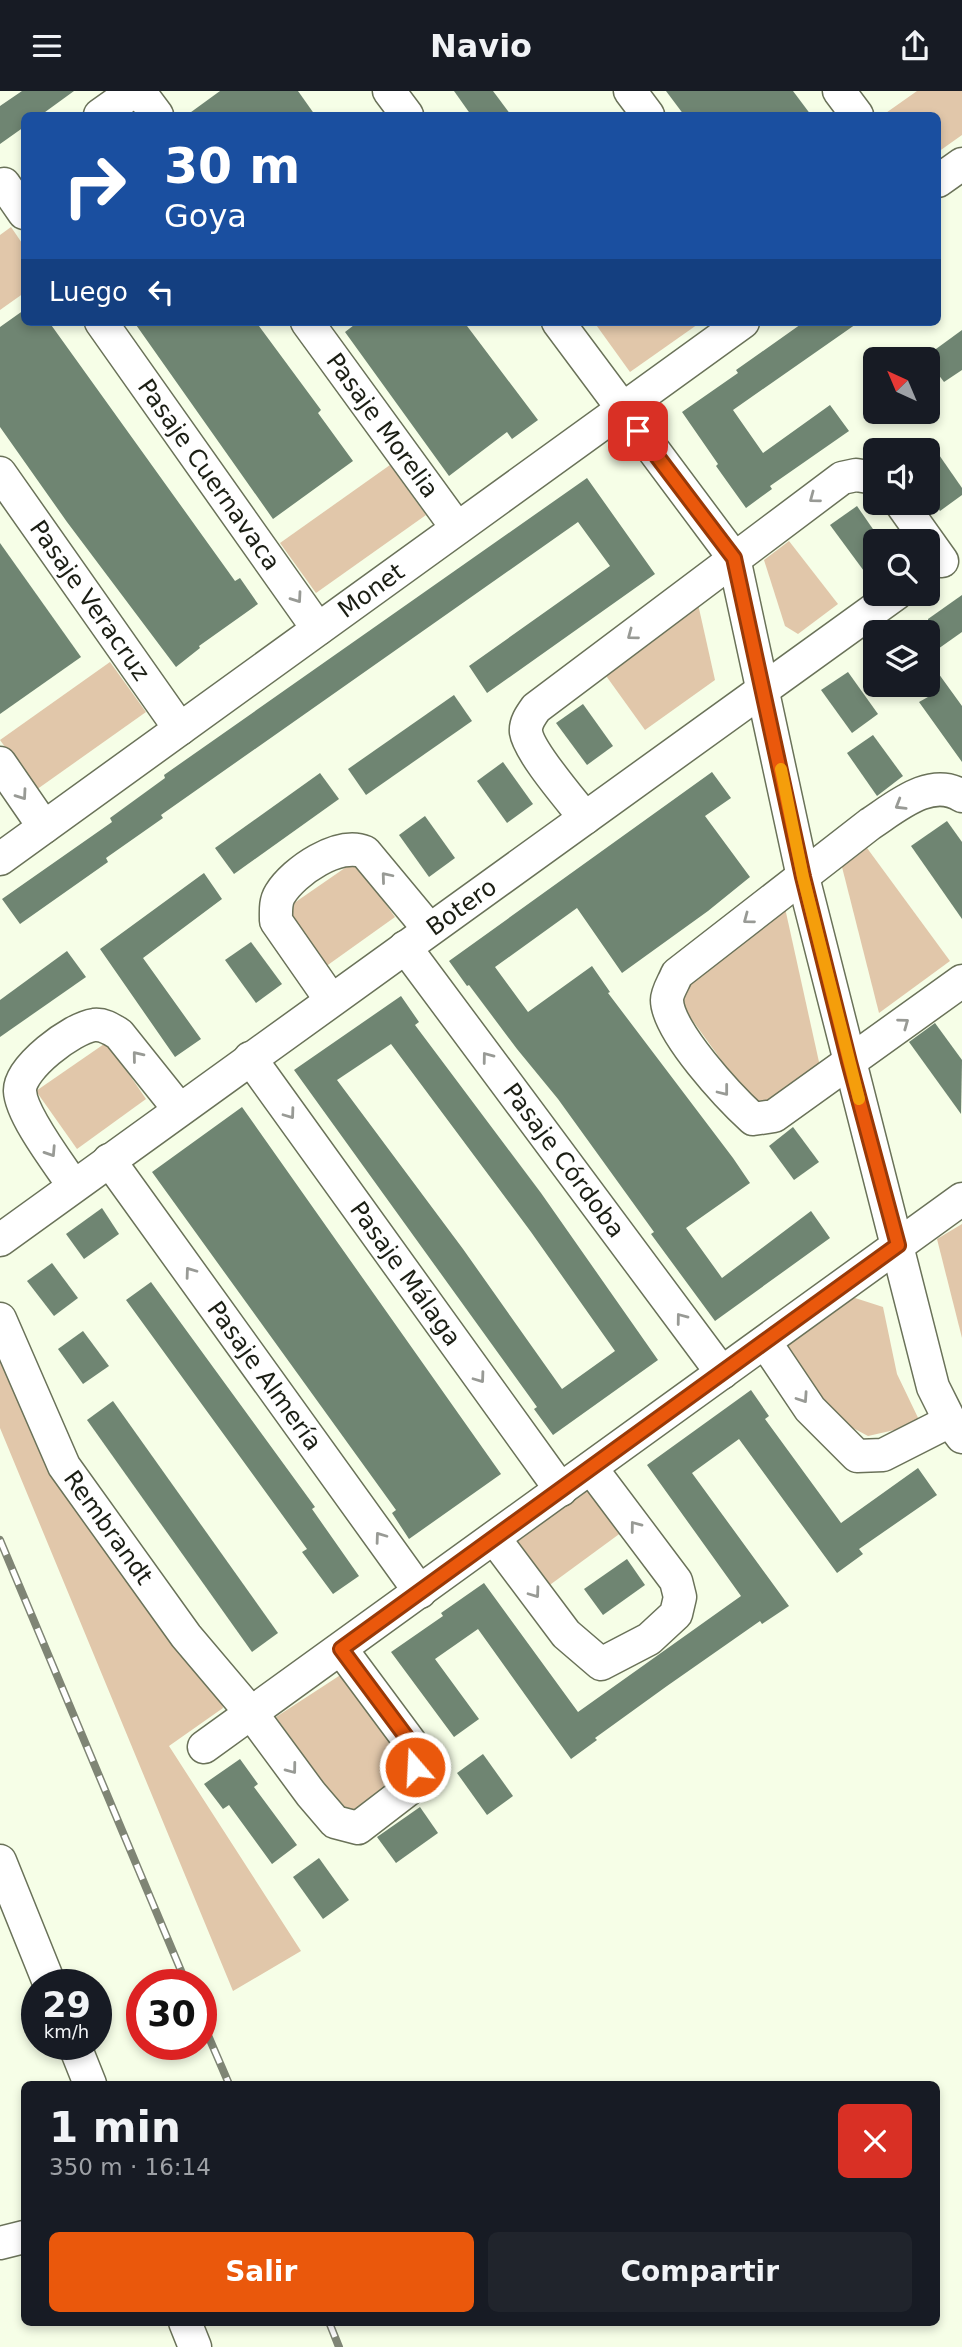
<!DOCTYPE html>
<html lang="es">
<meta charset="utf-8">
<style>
body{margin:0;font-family:"DejaVu Sans",sans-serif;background:#20242c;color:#f1f3f6;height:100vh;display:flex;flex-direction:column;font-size:26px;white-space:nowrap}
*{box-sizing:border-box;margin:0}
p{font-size:23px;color:#9ea1a6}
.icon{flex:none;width:38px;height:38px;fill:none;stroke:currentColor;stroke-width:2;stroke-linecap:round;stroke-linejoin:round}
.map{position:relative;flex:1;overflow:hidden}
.sheet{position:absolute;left:21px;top:1990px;width:919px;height:245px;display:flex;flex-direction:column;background:#171b24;border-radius:10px;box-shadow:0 4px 10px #0003}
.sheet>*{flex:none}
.hud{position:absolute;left:21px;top:21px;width:920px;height:214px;border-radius:10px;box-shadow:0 4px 10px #0003;background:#1a4fa0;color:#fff;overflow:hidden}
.needle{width:46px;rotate:316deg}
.fabs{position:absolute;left:863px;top:256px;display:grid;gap:14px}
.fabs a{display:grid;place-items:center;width:77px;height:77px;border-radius:10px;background:#171b24;box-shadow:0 4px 10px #0003;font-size:35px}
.speed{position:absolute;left:21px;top:1878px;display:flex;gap:14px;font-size:35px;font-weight:700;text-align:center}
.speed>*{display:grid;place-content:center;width:91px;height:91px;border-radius:50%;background:#171b24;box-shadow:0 4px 10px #0003;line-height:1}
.speed small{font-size:18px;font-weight:400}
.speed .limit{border:10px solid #d22;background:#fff;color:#111}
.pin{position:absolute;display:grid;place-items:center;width:60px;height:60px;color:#fff;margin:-30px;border-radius:14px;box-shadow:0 4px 10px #0006}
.me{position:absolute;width:77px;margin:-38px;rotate:341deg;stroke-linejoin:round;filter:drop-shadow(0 0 5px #0008)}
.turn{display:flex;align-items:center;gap:24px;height:147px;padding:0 28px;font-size:32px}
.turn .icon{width:91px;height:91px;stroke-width:2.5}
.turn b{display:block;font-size:49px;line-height:60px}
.then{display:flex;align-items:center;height:66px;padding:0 28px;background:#0003;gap:14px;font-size:26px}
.round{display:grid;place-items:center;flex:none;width:74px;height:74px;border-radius:10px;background:#20242c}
.headline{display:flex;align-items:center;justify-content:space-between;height:119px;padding:0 28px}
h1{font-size:42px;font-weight:700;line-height:52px}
.cta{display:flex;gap:14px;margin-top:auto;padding:14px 28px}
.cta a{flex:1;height:80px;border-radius:10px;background:#ea580c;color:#fff;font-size:28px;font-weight:700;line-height:80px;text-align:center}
.cta a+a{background:#20242c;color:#f1f3f6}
header{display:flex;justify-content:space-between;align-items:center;height:91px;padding:0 28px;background:#171b24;font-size:32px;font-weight:700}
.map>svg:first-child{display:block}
</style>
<header><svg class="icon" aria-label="menu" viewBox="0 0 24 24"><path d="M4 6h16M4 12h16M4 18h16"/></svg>Navio<svg class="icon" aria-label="share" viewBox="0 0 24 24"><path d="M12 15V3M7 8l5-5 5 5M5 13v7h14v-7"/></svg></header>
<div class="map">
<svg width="962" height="2256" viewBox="0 0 962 2256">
<rect width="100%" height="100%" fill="#f6fee7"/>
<!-- green -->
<g fill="#e1c7aa">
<polygon points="917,0 962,0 962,44 938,61 938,24 883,24"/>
<polygon points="11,136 24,155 24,202 0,219 0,144"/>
<polygon points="594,231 701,231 630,281"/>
<polygon points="390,374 426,424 316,502 280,452"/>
<polygon points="789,450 838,513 798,543 785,535 764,469"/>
<polygon points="698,513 715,589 645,639 604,582"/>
<polygon points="110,571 146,621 36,699 0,649"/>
<polygon points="867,757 950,870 879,922 842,776"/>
<polygon points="355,770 395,826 325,876 284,819"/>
<polygon points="785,817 821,980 770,1012 751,1010 682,915 690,889"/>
<polygon points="107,951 146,1008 77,1058 36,1000"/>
<polygon points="962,1133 962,1247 937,1148"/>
<polygon points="852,1206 883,1216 897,1283 921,1333 868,1345 838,1329 784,1256"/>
<polygon points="0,1260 221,1605 223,1617 169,1655 301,1860 233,1900 0,1337"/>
<polygon points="590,1397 622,1441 547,1496 514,1453"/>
<polygon points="342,1583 399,1665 398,1693 363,1718 344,1721 276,1626"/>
</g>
<!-- building -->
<g fill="#6f8572" fill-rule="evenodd">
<polygon points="22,0 74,0 41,24 24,24 24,36 0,53 0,15"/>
<polygon points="220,0 298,0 315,24 187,24"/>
<polygon points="454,0 493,0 511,24 471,24"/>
<polygon points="666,0 793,0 811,24 684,24"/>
<polygon points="24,219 24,231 49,231 235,490 240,487 258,513 199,555 200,557 176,576 67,431 0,336 0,236"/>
<polygon points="134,231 256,231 321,319 318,322 353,370 273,428"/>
<polygon points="358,231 464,231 538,329 512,348 507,341 449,385 345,241"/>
<polygon points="804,231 859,231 733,319 763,362 830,314 849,340 770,395 772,398 746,417 716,375 718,373 682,321 738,282 736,279"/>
<polygon points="962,239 962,279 944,291 925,266"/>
<polygon points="928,348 962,397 962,404 940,420 928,404"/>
<polygon points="587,387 655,483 487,602 469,575 610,475 578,431 161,724 163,727 106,767 108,771 20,833 2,808 112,731 110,727 165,687 164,684"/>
<polygon points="857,415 875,441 875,495 830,434"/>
<polygon points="0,452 81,566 0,623"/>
<polygon points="962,504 962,541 928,565 928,528"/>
<polygon points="928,568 962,615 962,671 919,611 928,606"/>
<polygon points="848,581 878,623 852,642 821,599"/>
<polygon points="454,604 472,630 366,704 348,678"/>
<polygon points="583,613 613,655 587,674 556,632"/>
<polygon points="873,644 903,685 877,705 847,662"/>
<polygon points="503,671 533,713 507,732 477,690"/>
<polygon points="712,681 731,707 705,725 750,786 708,820 622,882 577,817 495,876 528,921 592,875 610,901 608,902 733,1067 750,1092 686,1137 722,1187 811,1120 830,1147 715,1230 651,1143 654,1141 558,1008 517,958 469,894 467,895 449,870"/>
<polygon points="320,682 339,708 234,783 215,757"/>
<polygon points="425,725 455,767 429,786 399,744"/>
<polygon points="947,730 962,751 962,828 911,755"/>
<polygon points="204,782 222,808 143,867 201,948 175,966 100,858"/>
<polygon points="251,851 282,893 256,912 225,869"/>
<polygon points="67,860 86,886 0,946 0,909"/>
<path d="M401,905L419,931L415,934L541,1102L658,1269L553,1344L534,1318L537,1316L294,979ZM391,953L531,1141L615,1260L562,1298L463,1158L337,989Z"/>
<polygon points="935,932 962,969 961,1023 909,951"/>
<polygon points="242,1016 501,1383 409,1448 392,1422 396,1419 152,1081"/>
<polygon points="793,1036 819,1071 794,1089 769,1055"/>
<polygon points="102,1117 119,1143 84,1168 66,1143"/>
<polygon points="52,1172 78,1207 54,1225 27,1190"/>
<polygon points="151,1191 315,1416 312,1418 359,1485 333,1503 302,1461 307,1458 126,1209"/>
<polygon points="83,1240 109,1275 83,1293 58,1258"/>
<polygon points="751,1299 769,1325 765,1328 841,1432 918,1377 937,1404 859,1458 863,1463 837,1482 739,1348 692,1382 789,1515 762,1533 760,1530 667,1595 595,1647 597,1649 571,1668 478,1538 435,1568 479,1628 454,1646 391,1561 443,1525 441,1522 484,1492 578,1621 741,1505 647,1374"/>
<polygon points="113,1310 278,1542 252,1561 87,1329"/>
<polygon points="627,1468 645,1494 603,1524 584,1498"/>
<polygon points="483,1663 513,1705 487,1724 457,1682"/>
<polygon points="240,1668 258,1693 254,1696 297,1754 272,1773 229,1714 223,1718 204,1693"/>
<polygon points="420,1716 438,1742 396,1772 377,1746"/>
<polygon points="319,1767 349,1809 323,1828 293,1786"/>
</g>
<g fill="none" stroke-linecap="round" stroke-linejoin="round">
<!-- minor casing -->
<g stroke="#6a7259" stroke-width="35">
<g id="minor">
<polyline points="139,0 157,24"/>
<polyline points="389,0 407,24"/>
<polyline points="630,0 648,24"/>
<polyline points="839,0 857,24"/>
<polyline points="100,24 134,0"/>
<polyline points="938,90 962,73"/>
<polyline points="4,93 24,122"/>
<path id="s1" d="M101,231L318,538"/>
<path id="s2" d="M307,231L457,437"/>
<polyline points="558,231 734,467 803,786 933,1296 950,1330 962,1346"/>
<path id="s3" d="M0,382L180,638"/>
<polyline points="900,411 942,470"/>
<polyline points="0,672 44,736"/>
<path d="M962,705C931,685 896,716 870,733L677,883C674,891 667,901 667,909C667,940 730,1007 753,1028L774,1025L962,890"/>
<path d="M585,727C571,709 529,661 526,641C525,632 531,624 536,617L842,387L856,384L875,387"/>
<path id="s4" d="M0,768L743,231"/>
<path id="s5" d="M405,856L722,1282"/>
<path d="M331,909L276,830C276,820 275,811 280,803C294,780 339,750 365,761L429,838"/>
<path id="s6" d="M250,967L561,1399"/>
<path id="s7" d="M109,1069L420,1501"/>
<path d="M73,1094C59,1073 21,1024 20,1000C19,977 72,937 94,934C104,933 111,938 119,943L179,1018"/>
<path id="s8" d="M0,1149L897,502"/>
<path id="s9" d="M0,1228L64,1375L186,1545L252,1623L311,1703L335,1731L358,1737L414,1694L415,1676L410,1651L341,1558"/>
<polyline points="765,1251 810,1318 857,1365 883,1364 950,1330"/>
<polyline points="494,1447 566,1543 601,1573 649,1548 676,1523 680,1506 676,1490 591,1377"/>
<polyline points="204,1656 962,1108"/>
<polyline points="0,1770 50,1894"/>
<polyline points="74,1953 90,1993"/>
<polyline points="0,2152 24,2146"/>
<polyline points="185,2231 195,2256"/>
</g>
</g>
<!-- minor -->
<use href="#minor" stroke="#fff" stroke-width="32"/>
<!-- rail casing -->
<g stroke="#7f8575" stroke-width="8">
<g id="rail">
<polyline points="0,1449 187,1894"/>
<polyline points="201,1928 229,1993"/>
<polyline points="329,2231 339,2256"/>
</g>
</g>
<!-- rail -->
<use href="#rail" stroke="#fff" stroke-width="5" stroke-dasharray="16" stroke-linecap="butt"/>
</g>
<!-- one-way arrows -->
<defs><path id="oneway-chevron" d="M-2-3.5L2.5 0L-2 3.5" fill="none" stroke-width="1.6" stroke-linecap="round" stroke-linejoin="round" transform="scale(1.75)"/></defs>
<g stroke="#989a95">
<use href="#oneway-chevron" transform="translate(814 407) rotate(143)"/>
<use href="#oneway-chevron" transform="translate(297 507) rotate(55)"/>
<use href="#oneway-chevron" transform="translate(632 544) rotate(143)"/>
<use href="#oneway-chevron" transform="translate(22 704) rotate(55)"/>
<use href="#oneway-chevron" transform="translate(900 714) rotate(149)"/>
<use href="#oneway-chevron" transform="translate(386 786) rotate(-130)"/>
<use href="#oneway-chevron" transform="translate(748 828) rotate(143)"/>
<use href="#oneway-chevron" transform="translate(904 932) rotate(-36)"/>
<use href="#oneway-chevron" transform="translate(137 965) rotate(-129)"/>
<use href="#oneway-chevron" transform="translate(487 966) rotate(-127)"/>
<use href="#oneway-chevron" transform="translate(724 1000) rotate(52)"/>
<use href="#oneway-chevron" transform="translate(290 1023) rotate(54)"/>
<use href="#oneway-chevron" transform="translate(51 1061) rotate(57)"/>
<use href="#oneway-chevron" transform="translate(190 1181) rotate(-126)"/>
<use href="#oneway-chevron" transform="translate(681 1227) rotate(-127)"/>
<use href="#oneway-chevron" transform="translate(480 1287) rotate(54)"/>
<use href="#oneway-chevron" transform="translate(803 1307) rotate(56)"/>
<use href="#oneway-chevron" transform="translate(635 1435) rotate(-127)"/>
<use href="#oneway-chevron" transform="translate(380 1446) rotate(-126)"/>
<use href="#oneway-chevron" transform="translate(535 1502) rotate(54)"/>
<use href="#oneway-chevron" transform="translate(292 1678) rotate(53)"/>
</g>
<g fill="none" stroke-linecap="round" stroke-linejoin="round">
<!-- route casing -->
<g stroke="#983908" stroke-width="18">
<polyline id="route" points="415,1676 410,1651 341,1558 898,1154 849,971 803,786 734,467 638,340"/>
</g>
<!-- route -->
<use href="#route" stroke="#ea580c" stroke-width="12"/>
<!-- slow -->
<polyline stroke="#f59e0b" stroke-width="12" points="781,678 803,786 859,1008"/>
</g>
<g text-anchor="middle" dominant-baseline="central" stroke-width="5" stroke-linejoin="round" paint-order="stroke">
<!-- street labels -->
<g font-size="24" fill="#1b1e14" stroke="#fff">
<text stroke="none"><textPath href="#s2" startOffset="128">Pasaje Morelia</textPath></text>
<text stroke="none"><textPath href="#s1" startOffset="187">Pasaje Cuernavaca</textPath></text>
<text stroke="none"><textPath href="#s4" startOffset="458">Monet</textPath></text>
<text stroke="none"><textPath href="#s3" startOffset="156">Pasaje Veracruz</textPath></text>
<text stroke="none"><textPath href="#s8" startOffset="569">Botero</textPath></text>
<text stroke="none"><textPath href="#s5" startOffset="266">Pasaje Córdoba</textPath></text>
<text stroke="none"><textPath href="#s6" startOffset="266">Pasaje Málaga</textPath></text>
<text stroke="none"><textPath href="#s7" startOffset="266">Pasaje Almería</textPath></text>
<text stroke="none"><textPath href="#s9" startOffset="236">Rembrandt</textPath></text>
</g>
</g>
</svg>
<div class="fabs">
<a><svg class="needle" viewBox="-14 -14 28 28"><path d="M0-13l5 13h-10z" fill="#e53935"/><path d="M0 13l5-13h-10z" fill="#9ea1a6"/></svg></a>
<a><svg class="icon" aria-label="sound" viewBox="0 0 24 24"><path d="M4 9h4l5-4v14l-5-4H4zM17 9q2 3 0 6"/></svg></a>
<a><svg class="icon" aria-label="search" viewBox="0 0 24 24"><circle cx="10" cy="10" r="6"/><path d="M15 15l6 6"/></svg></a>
<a><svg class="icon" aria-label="layers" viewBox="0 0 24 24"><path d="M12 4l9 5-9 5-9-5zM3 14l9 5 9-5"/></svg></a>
</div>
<div class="speed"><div>29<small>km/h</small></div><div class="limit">30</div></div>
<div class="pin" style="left:638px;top:340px;background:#d93025"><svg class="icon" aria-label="arrive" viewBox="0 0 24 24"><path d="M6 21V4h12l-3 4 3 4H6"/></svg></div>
<svg class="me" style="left:415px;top:1676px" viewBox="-20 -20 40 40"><circle r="17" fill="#ea580c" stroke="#fff" stroke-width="3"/><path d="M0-11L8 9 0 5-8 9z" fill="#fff"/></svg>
<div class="hud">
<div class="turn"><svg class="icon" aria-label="right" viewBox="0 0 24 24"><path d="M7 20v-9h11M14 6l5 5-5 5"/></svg><div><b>30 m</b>Goya</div></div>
<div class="then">Luego<svg class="icon" aria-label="left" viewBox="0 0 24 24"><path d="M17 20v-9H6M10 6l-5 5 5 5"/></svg></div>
</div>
<section class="sheet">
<div class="headline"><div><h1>1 min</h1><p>350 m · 16:14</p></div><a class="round" style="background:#d93025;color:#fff"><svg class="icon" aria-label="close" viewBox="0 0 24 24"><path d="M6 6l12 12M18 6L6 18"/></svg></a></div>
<div class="cta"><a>Salir</a><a>Compartir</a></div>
</section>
</div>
